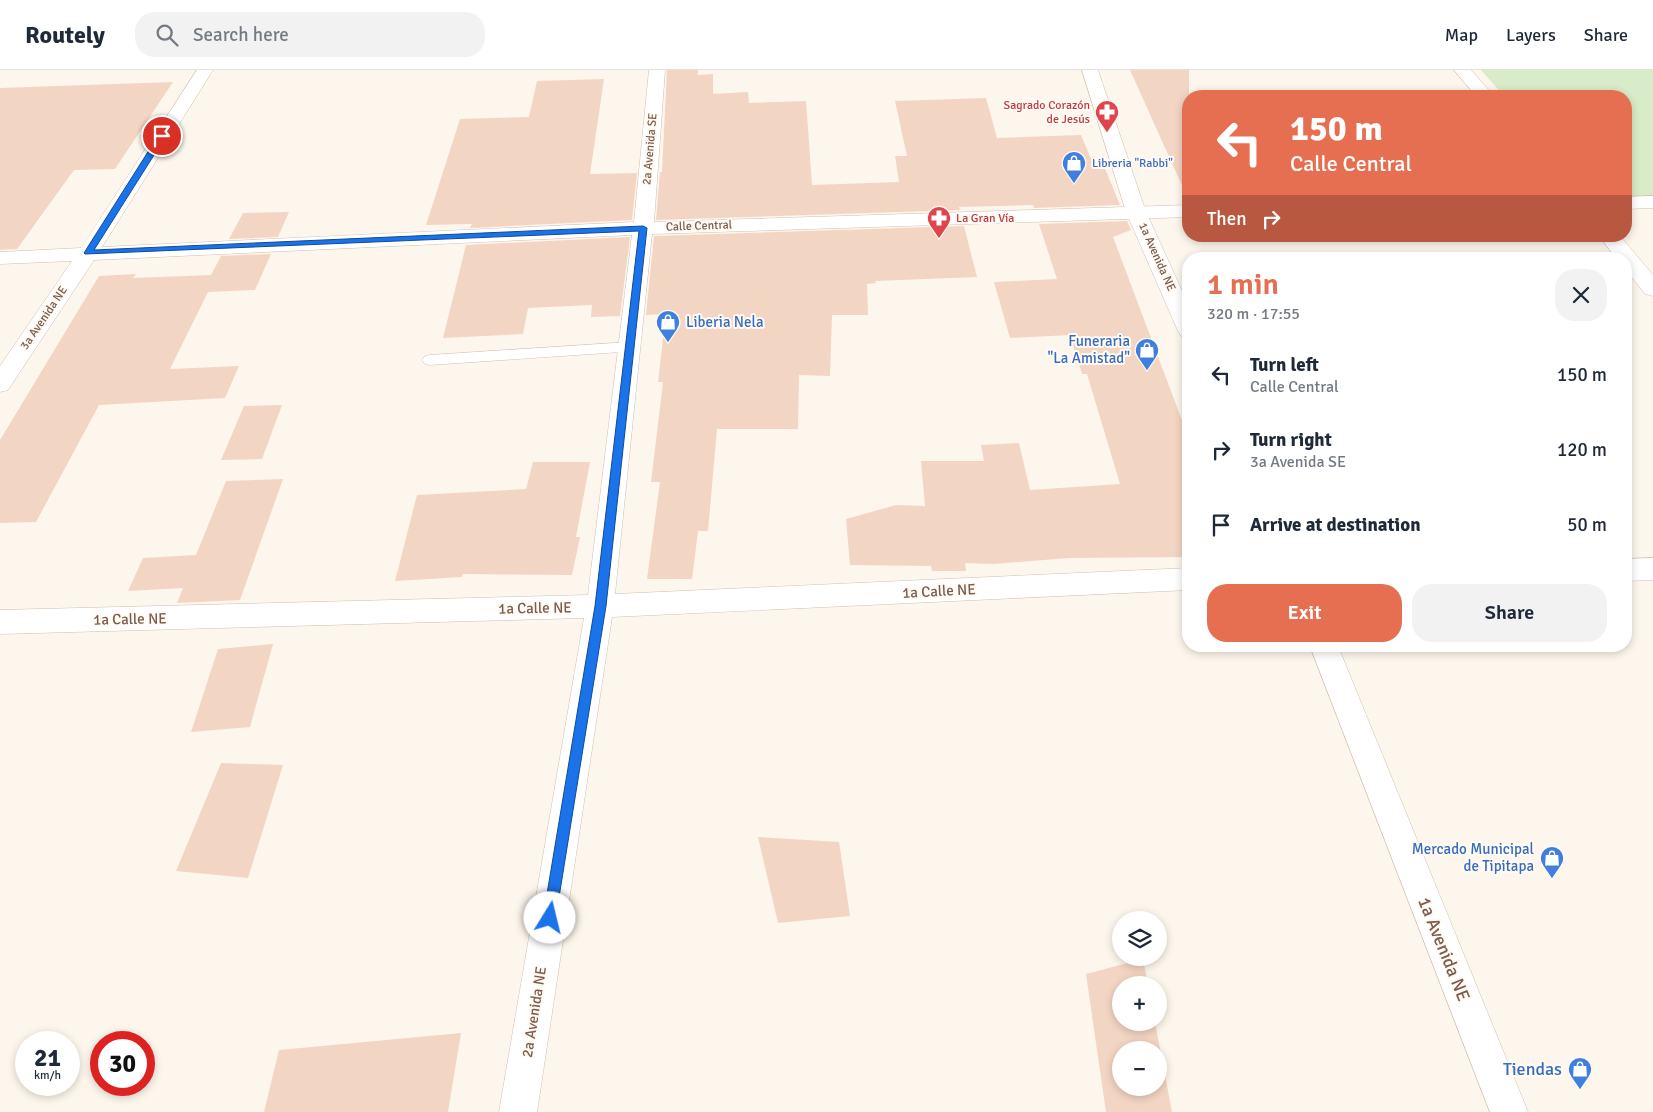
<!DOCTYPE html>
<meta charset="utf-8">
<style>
body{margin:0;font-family:Signika,sans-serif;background:#f2f2f3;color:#1f2937;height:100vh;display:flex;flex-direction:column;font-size:19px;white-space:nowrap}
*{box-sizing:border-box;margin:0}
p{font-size:16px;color:#747a83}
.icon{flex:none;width:28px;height:28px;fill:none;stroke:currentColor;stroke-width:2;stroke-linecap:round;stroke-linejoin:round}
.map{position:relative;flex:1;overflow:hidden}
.drawer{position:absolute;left:1182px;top:182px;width:450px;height:400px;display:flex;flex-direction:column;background:#fff;border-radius:20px;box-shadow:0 2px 8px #0003}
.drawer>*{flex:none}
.top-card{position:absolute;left:1182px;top:20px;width:450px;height:152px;border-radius:20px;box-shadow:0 2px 8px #0003;background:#e76f51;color:#fff;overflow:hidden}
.controls{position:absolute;left:1112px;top:841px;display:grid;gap:10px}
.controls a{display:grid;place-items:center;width:55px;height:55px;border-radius:50%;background:#fff;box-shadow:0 2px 8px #0003;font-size:25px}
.speed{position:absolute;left:15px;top:961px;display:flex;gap:10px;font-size:25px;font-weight:700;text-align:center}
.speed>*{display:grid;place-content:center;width:65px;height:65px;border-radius:50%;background:#fff;box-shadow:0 2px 8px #0003;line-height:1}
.speed small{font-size:12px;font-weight:400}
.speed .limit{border:8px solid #d22;background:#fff;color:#111}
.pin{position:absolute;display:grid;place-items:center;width:42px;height:42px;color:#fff;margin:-21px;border:2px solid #fff;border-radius:50%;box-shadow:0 1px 5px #0007}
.me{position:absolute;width:55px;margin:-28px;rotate:9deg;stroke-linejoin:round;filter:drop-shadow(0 0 4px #0008)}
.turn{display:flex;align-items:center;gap:18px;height:105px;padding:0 25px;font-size:22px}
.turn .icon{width:65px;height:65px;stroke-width:2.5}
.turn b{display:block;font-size:35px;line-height:42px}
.then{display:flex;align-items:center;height:48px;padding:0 25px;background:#0003;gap:10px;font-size:19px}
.round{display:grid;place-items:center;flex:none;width:52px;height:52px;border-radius:20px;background:#f2f2f3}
.head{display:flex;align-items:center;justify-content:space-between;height:85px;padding:0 25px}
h1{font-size:30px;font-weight:600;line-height:38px;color:#e76f51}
.cta{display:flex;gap:10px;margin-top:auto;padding:10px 25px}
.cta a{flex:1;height:58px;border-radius:20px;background:#e76f51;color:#fff;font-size:20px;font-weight:600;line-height:58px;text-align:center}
.cta a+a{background:#f2f2f3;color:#1f2937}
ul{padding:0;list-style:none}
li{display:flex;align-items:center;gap:15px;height:75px;padding:0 25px}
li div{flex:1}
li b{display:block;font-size:19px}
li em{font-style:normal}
header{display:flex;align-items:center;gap:30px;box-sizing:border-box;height:70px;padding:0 25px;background:#fff;border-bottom:1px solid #e0e1e3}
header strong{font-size:24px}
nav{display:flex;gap:28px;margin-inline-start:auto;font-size:18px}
.search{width:350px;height:45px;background:#f2f2f3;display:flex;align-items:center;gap:12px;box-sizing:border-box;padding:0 18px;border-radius:20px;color:#747a83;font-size:19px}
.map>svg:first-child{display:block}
</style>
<header>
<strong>Routely</strong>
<div class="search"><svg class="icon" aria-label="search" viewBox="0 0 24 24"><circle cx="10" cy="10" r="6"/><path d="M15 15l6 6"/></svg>Search here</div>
<nav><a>Map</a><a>Layers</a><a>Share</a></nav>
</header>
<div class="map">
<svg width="1653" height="1042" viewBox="0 0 1653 1042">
<rect width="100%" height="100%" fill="#fdf6ec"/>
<!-- green -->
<polygon fill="#d8ecc9" points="1481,0 1653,0 1653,128 1647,126 1626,126 1626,26 1504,26"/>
<!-- building -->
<g fill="#f3d5c3" fill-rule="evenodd">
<polygon points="667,0 698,0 698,5 713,4 713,24 748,22 749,33 806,31 812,115 899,112 895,86 907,86 895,31 986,28 997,68 1081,65 1094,96 1104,96 1120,135 1034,138 1033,135 959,137 960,140 656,150 660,102 662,102"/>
<polygon points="1130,0 1189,0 1189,131"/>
<polygon points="604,9 590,104 637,103 632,150 470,158 472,154 426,155 460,49 529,47 537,11"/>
<polygon points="173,12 115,99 74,100 17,179 0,180 0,18"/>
<polygon points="289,142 278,167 229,169 243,143"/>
<polygon points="1127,151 1131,160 1113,167 1189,369 1189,487 1069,488 993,494 965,493 966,501 932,501 931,496 850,495 846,449 896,435 925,436 921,391 984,391 981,375 1019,373 1030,420 1120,414 1087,304 1082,304 1070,265 1010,268 994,212 1057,209 1039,154"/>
<polygon points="964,156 977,207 875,211 876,213 867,214 868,245 832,245 830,306 799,305 798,359 717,359 708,461 698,461 692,509 647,509 660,412 651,412 663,312 658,312 666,244 646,245 654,166"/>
<polygon points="630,167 620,246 591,247 592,235 528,238 523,264 443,268 466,175"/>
<polygon points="271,184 255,220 208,222 170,299 239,296 225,328 99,335 36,452 0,453 0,370 99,206 136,204 133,208 211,205 221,186"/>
<polygon points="282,335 262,389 221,390 244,336"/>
<polygon points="533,392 590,392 576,467 580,467 572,505 463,504 462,507 395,511 417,425 526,419"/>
<polygon points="283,409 240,530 177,533 183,518 128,521 143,488 196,485 226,411"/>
<polygon points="273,574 250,657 191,662 218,579"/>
<polygon points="221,693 283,695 248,808 176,801"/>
<polygon points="758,767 839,772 850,846 778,853"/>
<path d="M1143,889L1148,915H1121V952H1155L1172,1042H1106L1086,904ZM1121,980H1159V1018H1121Z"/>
<polygon points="461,963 448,1042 264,1042 279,980"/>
</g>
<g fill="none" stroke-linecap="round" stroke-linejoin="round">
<!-- service casing -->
<g stroke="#d1beb0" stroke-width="1">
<polygon id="service" points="630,272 635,273 638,277 635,281 430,295 425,294 422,290 425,286 430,285"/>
</g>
<!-- minor casing -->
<g stroke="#d1beb0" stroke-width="1">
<g id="minor">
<polygon points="197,0 213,0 102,177 634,152 649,0 665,0 654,152 1189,135 1189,147 652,164 615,524 1189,498 1189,520 612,547 537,1042 499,1042 584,548 0,564 0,540 588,525 632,165 94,190 8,320 0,322 0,296 72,191 0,194 0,182 81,178"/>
<polygon points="1653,126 1653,138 1626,139 1626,127"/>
<polygon points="1653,488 1653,510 1626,511 1626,489"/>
</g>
</g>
<!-- tertiary casing -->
<g stroke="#d1beb0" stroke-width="1">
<g id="tertiary">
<polygon points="1082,0 1098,0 1146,142 1189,236 1189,268 1181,266 1178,261 1126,142"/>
<polygon points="1310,576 1338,576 1528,1042 1490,1042"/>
</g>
</g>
<!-- secondary casing -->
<g stroke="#d6c0b0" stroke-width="1">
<g id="secondary">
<polygon points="1454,0 1471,0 1494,26 1476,26"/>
<polygon points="1599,166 1620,166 1653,205 1653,226 1645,224 1626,200 1626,189 1617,189"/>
</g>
</g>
<!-- service -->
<use href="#service" fill="#fff" fill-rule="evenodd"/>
<!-- minor -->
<use href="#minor" fill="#fff" fill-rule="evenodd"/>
<!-- tertiary -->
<use href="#tertiary" fill="#fff" fill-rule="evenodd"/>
<!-- secondary -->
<use href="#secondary" fill="#fff" fill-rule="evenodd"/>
</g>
<!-- route -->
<polygon fill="#1a73e8" stroke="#114b97" points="162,64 166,66 94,180 643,156 647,158 606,536 555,852 550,855 545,852 543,848 595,536 639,161 85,184 84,183 158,66"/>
<!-- icons -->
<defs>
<g id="pharmacy-pin" transform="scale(1.25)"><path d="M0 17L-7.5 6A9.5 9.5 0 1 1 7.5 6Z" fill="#e0444e" stroke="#fffaf3"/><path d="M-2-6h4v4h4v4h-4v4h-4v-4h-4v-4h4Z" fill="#fff"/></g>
<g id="shop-pin" transform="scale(1.25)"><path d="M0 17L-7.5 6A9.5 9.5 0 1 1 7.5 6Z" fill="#3f7fe0" stroke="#fffaf3"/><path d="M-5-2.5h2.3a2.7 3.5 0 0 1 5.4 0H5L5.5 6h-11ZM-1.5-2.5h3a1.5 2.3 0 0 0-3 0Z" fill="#fff"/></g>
</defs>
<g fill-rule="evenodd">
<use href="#pharmacy-pin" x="1107" y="42"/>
<use href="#shop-pin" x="1074" y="93"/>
<use href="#pharmacy-pin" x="939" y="148"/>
<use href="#shop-pin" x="668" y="252"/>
<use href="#shop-pin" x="1147" y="280"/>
<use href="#shop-pin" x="1552" y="788"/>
<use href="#shop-pin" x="1580" y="999"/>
</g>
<g text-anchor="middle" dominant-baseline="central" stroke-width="4" stroke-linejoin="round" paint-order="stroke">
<!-- far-health labels -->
<g font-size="12" fill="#be3a42" stroke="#fffaf3" text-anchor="end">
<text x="1090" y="35">Sagrado Corazón<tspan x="1090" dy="14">de Jesús</tspan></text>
<text x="956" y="148" text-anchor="start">La Gran Vía</text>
</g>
<!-- far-street labels -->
<g font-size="12" fill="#7a5c4d" stroke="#fffaf3">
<text transform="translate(650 79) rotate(-85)">2a Avenida SE</text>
<text transform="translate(699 156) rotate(-2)">Calle Central</text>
<text transform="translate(1157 187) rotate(66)">1a Avenida NE</text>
<text transform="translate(44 248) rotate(-56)">3a Avenida NE</text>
</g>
<!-- far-shop labels -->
<g font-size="12" fill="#366cbe" stroke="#fffaf3" text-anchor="start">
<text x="1092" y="93">Libreria "Rabbi"</text>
</g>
<!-- shop labels -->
<g font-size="15" fill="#366cbe" stroke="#fffaf3" text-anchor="end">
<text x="686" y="252" text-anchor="start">Liberia Nela</text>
<text x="1130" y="271">Funeraria<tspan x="1130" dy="17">"La Amistad"</tspan></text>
<text x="1534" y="779">Mercado Municipal<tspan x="1534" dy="17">de Tipitapa</tspan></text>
</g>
<!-- street labels -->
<g font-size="15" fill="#7a5c4d" stroke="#fffaf3">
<text transform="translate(939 521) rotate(-3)">1a Calle NE</text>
<text transform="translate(535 538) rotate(-1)">1a Calle NE</text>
<text transform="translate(130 549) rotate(-1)">1a Calle NE</text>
<text transform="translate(534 942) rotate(-81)">2a Avenida NE</text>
</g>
<!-- near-street labels -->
<g font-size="18" fill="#7a5c4d" stroke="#fffaf3">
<text transform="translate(1444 879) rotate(68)">1a Avenida NE</text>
</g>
<!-- near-shop labels -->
<g font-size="18" fill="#366cbe" stroke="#fffaf3" text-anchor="end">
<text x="1562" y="999">Tiendas</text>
</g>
</g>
</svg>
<div class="controls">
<a><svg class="icon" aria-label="layers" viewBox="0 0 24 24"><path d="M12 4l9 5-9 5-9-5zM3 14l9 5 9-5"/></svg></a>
<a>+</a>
<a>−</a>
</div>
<div class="speed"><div>21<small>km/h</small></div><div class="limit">30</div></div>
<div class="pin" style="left:162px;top:66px;background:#d93025"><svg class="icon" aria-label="arrive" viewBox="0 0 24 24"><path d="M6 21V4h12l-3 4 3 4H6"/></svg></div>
<svg class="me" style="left:550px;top:848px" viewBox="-20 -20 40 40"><circle r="19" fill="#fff"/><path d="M0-13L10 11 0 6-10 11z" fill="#1a73e8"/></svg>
<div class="top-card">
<div class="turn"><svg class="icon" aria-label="left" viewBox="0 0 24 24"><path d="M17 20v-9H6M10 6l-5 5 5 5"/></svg><div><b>150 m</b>Calle Central</div></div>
<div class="then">Then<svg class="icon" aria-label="right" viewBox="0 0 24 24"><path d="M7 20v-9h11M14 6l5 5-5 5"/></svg></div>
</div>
<section class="drawer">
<div class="head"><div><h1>1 min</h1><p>320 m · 17:55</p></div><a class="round"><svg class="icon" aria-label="close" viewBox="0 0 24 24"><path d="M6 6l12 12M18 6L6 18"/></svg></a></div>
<ul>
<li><svg class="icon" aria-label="left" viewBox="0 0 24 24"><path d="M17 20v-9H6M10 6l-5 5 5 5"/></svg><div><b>Turn left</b><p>Calle Central</p></div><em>150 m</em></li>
<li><svg class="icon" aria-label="right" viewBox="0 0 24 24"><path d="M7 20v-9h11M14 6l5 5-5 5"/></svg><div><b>Turn right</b><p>3a Avenida SE</p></div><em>120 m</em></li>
<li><svg class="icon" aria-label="arrive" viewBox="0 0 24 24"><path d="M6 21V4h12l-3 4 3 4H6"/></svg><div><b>Arrive at destination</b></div><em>50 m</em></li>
</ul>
<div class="cta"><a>Exit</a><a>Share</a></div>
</section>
</div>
